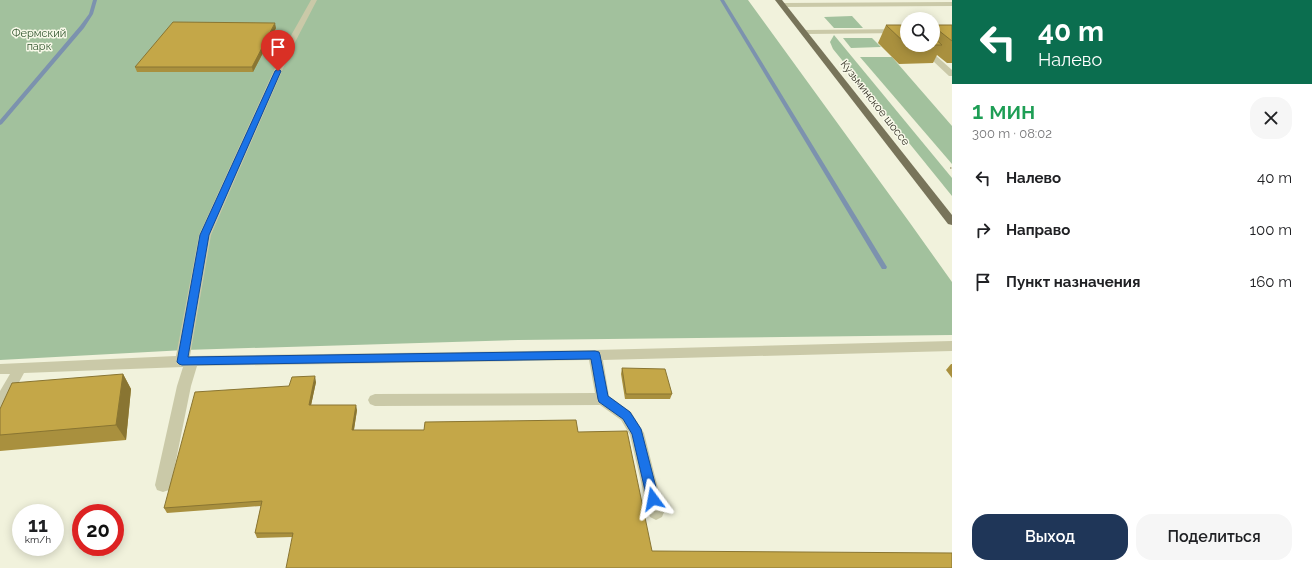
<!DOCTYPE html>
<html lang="ru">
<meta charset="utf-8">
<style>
body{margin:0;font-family:Raleway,sans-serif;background:#f6f6f6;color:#202124;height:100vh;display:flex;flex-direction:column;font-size:15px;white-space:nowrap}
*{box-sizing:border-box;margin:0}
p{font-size:13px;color:#757577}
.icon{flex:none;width:22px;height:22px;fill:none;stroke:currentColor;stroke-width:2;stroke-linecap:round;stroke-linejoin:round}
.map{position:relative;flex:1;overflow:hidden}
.sheet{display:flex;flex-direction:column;background:#fff;width:360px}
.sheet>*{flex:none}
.guide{background:#0b6e4f;color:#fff;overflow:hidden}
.controls{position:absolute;left:900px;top:12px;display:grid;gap:8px}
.controls a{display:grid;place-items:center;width:40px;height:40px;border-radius:50%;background:#fff;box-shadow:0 2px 10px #0003;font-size:20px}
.speed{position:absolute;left:12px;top:504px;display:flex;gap:8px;font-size:20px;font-weight:700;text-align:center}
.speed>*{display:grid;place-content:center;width:52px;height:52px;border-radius:50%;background:#fff;box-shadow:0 2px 10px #0003;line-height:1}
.speed small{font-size:10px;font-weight:400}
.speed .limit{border:6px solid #d22;background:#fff;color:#111}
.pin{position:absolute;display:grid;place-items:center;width:34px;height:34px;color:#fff;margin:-41px -17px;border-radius:50% 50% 50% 0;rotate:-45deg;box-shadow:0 0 4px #0007}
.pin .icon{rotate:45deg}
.me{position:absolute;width:44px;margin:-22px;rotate:347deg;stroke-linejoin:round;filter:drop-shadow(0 0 3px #0008)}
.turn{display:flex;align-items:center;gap:14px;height:84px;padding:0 20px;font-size:18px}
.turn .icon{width:52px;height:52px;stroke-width:2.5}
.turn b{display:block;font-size:28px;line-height:34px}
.round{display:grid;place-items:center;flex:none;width:42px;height:42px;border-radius:16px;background:#f6f6f6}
.head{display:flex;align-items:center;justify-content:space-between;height:68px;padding:0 20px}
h1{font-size:24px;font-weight:600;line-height:30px;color:#1e9e55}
.primary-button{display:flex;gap:8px;margin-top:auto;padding:8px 20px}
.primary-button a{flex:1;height:46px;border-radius:16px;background:#1f3658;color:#fff;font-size:16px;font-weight:600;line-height:46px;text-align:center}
.primary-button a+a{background:#f6f6f6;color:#202124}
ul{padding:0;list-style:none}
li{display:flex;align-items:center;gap:12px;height:52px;padding:0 20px}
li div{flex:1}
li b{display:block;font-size:15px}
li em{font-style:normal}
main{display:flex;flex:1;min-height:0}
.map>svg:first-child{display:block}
</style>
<main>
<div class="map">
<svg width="952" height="568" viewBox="0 0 952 568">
<rect width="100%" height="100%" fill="#f1f2dc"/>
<!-- green -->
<g fill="#a2c19d">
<polygon points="0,0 748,0 910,223 952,282 952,335 518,340 185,350 0,360"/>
<polygon points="852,16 863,28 834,28 824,17"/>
<polygon points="834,35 952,178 952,196 833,49 830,42"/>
<polygon points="843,38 872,38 881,47 851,48"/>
<polygon points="860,57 892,57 952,126 952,164"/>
</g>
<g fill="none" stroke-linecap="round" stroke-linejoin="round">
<!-- stream -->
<g fill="#7c92ae" fill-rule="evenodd">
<polygon points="93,0 97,0 93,14 84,28 2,124 0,125 0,120 80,26 89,14"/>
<polygon points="720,0 724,0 887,267 886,269 882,269"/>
</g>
<!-- path -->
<polyline stroke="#b6b493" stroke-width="2" stroke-dasharray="1.5 1.5" stroke-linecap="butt" points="950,168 952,168"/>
<!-- minor -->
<g fill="#cac9a8" fill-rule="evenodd">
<polygon points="311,0 317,0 292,48 211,235 190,356 595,350 952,341 952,351 603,360 609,396 631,412 644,433 664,512 662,517 656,520 650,517 648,512 630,435 621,420 600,405 375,406 370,404 368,400 370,396 375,394 595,393 589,360 197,366 191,386 171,485 169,490 163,492 157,490 155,485 177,386 183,367 24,373 5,408 0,410 0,391 10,374 0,374 0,364 176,356 199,235 284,48"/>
<polygon points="952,2 952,6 783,7 780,5 783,3"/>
<polygon points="907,29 907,33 805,34 801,32 805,30"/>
<polygon points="916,45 924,45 952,70 952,76 949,76"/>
</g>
<!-- major -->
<polygon fill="#78745a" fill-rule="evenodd" points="775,0 782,0 952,215 952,225 948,224"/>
</g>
<!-- wall -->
<g fill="#a9903e">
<polygon points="886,25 933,45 933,25 952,25 952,63 947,63 937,55 933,63 899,64 878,43"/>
<polygon points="276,28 253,72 137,72 135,67"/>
<polygon points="951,364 952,364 952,378 946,370"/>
<polygon points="622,368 672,394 670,399 625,399 621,374"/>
<polygon points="123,374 131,389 126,440 0,451 0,409"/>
<polygon points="316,382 311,405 357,410 354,430 578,432 652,551 952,568 292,537 257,538 255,533 261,506 167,513 164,508 289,386"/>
</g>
<!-- shaded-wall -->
<g fill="#897532">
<polygon points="275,23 276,28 253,72 252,67"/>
<polygon points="123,374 131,389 126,440 116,425"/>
<polygon points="315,376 316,382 310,410 309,405"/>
<polygon points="356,405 357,410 353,435 352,430"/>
</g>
<!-- building -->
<g fill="#c4a748" stroke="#897532">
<polygon points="173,22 275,23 252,67 135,67"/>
<polygon points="886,25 907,25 907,45"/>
<polygon points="933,25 952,25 952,41 933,26"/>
<polygon points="933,37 942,45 907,45 933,45"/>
<polygon points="622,368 665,369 672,394 626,394"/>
<polygon points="123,374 116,425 0,435 0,409 12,383"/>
<polygon points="315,376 309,405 356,405 352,430 424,430 425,422 576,420 578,432 627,431 652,551 952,553 952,568 286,568 293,533 255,533 262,501 164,508 195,392 289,386 292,377"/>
</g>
<!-- route -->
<polygon fill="#1a73e8" stroke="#114b97" points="278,69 281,71 209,235 188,357 595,351 599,352 600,355 608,396 630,412 641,429 659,499 657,503 653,504 648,503 647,499 632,434 623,419 599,402 598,399 591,359 182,365 179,364 177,362 200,235 275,71"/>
<g text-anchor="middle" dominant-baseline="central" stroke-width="3" stroke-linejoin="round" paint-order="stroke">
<!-- far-park labels -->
<g font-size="11" fill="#31552d" stroke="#f8f9e9">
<text x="39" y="33">Фермский<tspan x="39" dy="13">парк</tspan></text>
</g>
<!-- far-street labels -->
<g font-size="11" fill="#373428" stroke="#f8f9e9">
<text transform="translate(875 103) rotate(52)">Кузьминское шоссе</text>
</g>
</g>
</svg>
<div class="controls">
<a><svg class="icon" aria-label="search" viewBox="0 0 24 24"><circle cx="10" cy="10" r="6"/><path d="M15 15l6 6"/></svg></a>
</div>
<div class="speed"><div>11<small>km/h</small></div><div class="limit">20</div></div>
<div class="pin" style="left:278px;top:71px;background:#d93025"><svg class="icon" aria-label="arrive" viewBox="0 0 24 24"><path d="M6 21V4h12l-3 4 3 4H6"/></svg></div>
<svg class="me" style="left:653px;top:499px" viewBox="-20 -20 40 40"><path d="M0-17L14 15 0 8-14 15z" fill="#1a73e8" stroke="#fff" stroke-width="4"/></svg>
</div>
<section class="sheet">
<div class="guide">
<div class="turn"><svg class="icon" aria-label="left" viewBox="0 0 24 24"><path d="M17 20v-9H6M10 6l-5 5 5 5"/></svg><div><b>40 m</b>Налево</div></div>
</div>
<div class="head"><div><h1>1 мин</h1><p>300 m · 08:02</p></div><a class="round"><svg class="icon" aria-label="close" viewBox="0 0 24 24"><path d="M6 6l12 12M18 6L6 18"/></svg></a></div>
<ul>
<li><svg class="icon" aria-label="left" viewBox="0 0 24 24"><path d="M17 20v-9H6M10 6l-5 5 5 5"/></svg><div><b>Налево</b></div><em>40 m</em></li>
<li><svg class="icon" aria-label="right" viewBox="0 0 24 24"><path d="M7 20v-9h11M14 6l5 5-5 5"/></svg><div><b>Направо</b></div><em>100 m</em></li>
<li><svg class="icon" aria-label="arrive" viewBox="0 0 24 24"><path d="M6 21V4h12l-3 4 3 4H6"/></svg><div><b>Пункт назначения</b></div><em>160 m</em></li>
</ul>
<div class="primary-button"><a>Выход</a><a>Поделиться</a></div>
</section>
</main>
